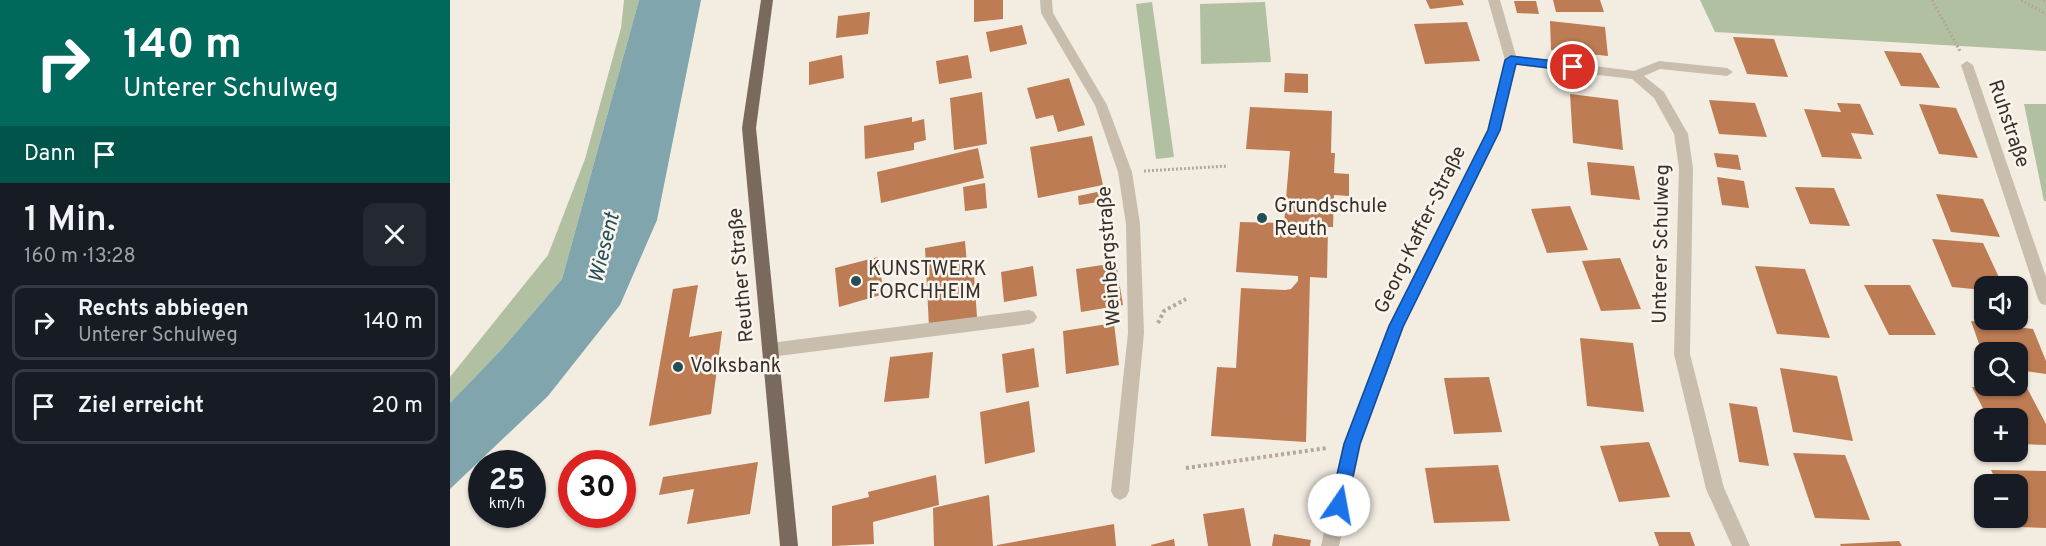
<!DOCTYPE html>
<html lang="de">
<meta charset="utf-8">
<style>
body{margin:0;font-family:Overpass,sans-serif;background:#242831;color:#f1f3f6;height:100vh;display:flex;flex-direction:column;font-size:22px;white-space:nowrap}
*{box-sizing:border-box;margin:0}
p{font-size:20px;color:#9ea1a6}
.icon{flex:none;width:33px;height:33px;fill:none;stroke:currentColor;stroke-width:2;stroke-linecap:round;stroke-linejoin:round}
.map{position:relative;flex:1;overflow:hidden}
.panel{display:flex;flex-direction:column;background:#171b24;width:450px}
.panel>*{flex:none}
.top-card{background:#00695c;color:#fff;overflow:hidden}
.controls{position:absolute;left:1524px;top:276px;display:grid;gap:12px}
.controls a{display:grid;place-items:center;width:54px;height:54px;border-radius:12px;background:#171b24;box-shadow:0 2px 4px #0004;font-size:30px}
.speed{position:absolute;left:18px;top:450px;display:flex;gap:12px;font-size:30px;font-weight:700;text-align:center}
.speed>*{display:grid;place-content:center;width:78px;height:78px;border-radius:50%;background:#171b24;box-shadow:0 2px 4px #0004;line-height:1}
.speed small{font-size:15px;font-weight:400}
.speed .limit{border:9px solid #d22;background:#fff;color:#111}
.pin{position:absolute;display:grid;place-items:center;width:51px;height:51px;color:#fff;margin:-26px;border:3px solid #fff;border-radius:50%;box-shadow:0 2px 6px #0007}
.me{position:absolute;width:66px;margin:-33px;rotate:12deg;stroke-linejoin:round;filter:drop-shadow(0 0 4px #0008)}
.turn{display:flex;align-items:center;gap:21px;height:126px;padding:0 24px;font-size:27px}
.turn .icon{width:78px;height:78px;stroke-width:2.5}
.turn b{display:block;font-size:42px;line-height:51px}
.then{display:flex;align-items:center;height:57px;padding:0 24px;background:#0003;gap:12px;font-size:22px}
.round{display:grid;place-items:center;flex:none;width:63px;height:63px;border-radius:12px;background:#242831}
.overview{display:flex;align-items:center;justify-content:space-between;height:102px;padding:0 24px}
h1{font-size:36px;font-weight:600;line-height:45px}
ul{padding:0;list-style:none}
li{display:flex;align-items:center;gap:18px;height:75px;margin:0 12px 9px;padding:0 12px;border:3px solid #363941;border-radius:12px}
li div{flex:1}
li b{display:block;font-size:22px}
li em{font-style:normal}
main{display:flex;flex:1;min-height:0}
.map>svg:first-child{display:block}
</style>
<main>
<section class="panel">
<div class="top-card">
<div class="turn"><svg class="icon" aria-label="right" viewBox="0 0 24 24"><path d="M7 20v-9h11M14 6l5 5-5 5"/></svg><div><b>140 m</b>Unterer Schulweg</div></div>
<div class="then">Dann<svg class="icon" aria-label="arrive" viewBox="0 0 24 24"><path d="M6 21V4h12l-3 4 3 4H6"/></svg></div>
</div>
<div class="overview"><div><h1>1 Min.</h1><p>160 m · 13:28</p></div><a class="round"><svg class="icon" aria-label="close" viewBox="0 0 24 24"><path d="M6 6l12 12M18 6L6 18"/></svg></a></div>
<ul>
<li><svg class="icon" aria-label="right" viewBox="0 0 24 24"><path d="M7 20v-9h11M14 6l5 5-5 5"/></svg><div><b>Rechts abbiegen</b><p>Unterer Schulweg</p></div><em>140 m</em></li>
<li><svg class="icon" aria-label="arrive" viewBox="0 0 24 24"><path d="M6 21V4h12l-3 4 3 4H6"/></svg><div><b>Ziel erreicht</b></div><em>20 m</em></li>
</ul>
</section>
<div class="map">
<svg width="1596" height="546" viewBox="0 0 1596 546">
<rect width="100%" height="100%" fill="#f2ece1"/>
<!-- green -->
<g fill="#b1c0a1">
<polygon points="174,0 189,0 112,279 51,350 0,403 0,377 98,255 135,159 171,28"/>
<polygon points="1250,0 1596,0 1596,51 1265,32"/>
<polygon points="702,2 724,157 706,159 686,4"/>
<polygon points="815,2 821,62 751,64 750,4"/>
<polygon points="1574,104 1596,104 1596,201 1594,201"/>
</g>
<!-- water -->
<polygon fill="#81a5ad" points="189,0 251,0 207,220 170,305 98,396 0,489 0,403 51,350 112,279"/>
<!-- building -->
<g fill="#bd7c53">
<polygon points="524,0 553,0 553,19 524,22"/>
<polygon points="976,0 1012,0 1014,5 980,9"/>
<polygon points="1103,0 1150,0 1154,12 1106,12"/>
<polygon points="1064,1 1086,1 1089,14 1067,13"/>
<polygon points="420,12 418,34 386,38 388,16"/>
<polygon points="1100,21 1155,27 1158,56 1101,50"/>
<polygon points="1017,22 1030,61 975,64 964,24"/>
<polygon points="572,25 577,44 540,52 536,32"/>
<polygon points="1283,37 1324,39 1338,77 1297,74"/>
<polygon points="1434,51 1471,53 1490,88 1451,86"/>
<polygon points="392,55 394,78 359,85 359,62"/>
<polygon points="518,55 522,78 489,84 486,61"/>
<polygon points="835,73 858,74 858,93 834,92"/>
<polygon points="619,78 635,125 608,132 603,115 586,119 577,88"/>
<polygon points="532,92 537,144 504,150 500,98"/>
<polygon points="1120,94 1168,100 1173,150 1123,143"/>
<polygon points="1259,100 1305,103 1317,137 1269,134"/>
<polygon points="1387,103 1410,104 1424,135 1401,133 1412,159 1372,157 1354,109 1391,112"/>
<polygon points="1469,104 1506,108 1528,158 1489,154"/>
<polygon points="800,107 882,111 881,153 885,153 884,173 899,174 899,196 884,195 883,227 878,227 877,278 860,277 856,442 761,436 767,367 786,368 791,288 835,290 841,289 848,281 848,276 786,272 790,222 834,223 840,151 796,149"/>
<polygon points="462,117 462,122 474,119 476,140 464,143 464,150 415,159 414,126"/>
<polygon points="642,136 653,185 588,198 580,147"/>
<polygon points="528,148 534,178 431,203 427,172"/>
<polygon points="1264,153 1288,155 1291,170 1267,167"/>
<polygon points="1137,162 1184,166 1190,200 1141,195"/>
<polygon points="1267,177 1294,181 1299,208 1272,205"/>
<polygon points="535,183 537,208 515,211 513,187"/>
<polygon points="1345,187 1384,188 1400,226 1360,224"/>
<polygon points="652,191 654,201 629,205 628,196"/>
<polygon points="1486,194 1533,199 1550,237 1501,232"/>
<polygon points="1120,206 1138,250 1097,253 1081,209"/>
<polygon points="1482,239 1533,243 1553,286 1534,286 1534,290 1502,287"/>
<polygon points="515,241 518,276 524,275 527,317 479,327 475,248"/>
<polygon points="428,257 434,294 389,307 385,268"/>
<polygon points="1170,258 1191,309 1151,311 1132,261"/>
<polygon points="666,263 673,305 631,312 626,269"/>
<polygon points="583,266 587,296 554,302 551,272"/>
<polygon points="1305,266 1355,269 1380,338 1327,334"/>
<polygon points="248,285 239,337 272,331 261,414 199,426 223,289"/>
<polygon points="1414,285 1460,285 1486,335 1439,335"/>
<polygon points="1521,321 1583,329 1596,361 1596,374 1568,370 1568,352 1534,352 1534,358"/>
<polygon points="664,323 669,365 616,374 613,331"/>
<polygon points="1130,338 1183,343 1194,412 1137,406"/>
<polygon points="584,348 589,387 556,393 552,354"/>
<polygon points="483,352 479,398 434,402 440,357"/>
<polygon points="1330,368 1387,376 1403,441 1343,432"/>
<polygon points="1039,377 1052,432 1004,434 994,378"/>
<polygon points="1522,387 1577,388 1596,424 1596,445 1568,444 1568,418 1538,418"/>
<polygon points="579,401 585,452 535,464 530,412"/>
<polygon points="1279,403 1307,407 1319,466 1289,462"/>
<polygon points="1199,442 1220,497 1169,502 1150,446"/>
<polygon points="1343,453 1395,455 1420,520 1365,518"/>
<polygon points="308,462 300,514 237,524 244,489 209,495 213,477"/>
<polygon points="1048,465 1060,521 984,523 975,468"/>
<polygon points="1541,470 1596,471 1596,528 1569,527 1564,518 1568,518 1568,484 1548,484"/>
<polygon points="486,475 489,505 423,522 424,544 382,546 382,506 419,497 418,492"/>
<polygon points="539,495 543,546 484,546 483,508"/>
<polygon points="794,508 801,546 758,546 753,514"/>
<polygon points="664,524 666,546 547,546 547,545"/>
<polygon points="1204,532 1240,532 1245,546 1209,546"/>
<polygon points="824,534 861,540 860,546 822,546"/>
<polygon points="724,539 725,546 701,546 701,545"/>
<polygon points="1449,541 1452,546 1391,546 1390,544"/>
</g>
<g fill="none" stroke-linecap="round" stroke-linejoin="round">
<!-- path-far1 -->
<g stroke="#b5a897" stroke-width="3" stroke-dasharray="2 2" stroke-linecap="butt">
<polyline points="1482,0 1510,51"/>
<polyline points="1571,0 1596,14"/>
<polyline points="1593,0 1596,1"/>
<polyline points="694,171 778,166"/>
</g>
<!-- path -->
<g stroke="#b5a897" stroke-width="4" stroke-dasharray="3 3" stroke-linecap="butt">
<polyline points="708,323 714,311 736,299"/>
<polyline points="736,468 877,448"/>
</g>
<!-- minor -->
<g fill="#c9bead" fill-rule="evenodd">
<polygon points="590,0 602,0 603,13 657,105 682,172 690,224 694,333 679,491 676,497 670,500 664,497 661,491 678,333 676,224 668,172 645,105 591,13"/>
<polygon points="1038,0 1050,0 1066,56 1184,71 1209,61 1277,68 1283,72 1277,76 1210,69 1194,76 1214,92 1238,134 1243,168 1240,354 1274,488 1300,546 1282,546 1256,489 1224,354 1229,168 1224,134 1204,98 1182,79 1066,65 1051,130 954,326 911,444 889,546 871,546 893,444 938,326 1037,130 1055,60"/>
<polygon points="1517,61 1523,65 1596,277 1596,305 1591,304 1588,299 1511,65"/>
<polygon points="579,310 584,312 587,317 584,322 579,324 320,357 314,355 312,350 314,345 320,343"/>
</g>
<!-- major -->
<polygon fill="#796a5d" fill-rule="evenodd" points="311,0 323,0 306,128 348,546 330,546 292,128"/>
</g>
<!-- route -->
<polygon fill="#1a73e8" stroke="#114b97" stroke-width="1.5" points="1061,56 1123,63 1129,67 1123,71 1066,64 1050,130 953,327 910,444 897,505 894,511 889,513 883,511 880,505 894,444 939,326 1038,130 1055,60"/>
<!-- markers -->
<g fill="#234d57" stroke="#f9f5ed" stroke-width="2">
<circle cx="812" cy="218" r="6"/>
<circle cx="406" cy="281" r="6"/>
<circle cx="228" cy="367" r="6"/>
</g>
<g text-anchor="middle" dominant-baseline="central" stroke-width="5" stroke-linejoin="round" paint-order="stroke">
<!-- street labels -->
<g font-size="20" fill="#38312b" stroke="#f9f5ed">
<text transform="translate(1558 124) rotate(71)">Ruhstraße</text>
<text transform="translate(971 230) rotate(-64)">Georg-Kaffer-Straße</text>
<text transform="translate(1212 244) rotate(-89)">Unterer Schulweg</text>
<text transform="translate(660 256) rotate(-94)">Weinbergstraße</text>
<text transform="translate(292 275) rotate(-95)">Reuther Straße</text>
</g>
<!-- poi labels -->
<g font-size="20" fill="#38312b" stroke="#f9f5ed" text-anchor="start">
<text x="824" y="207">Grundschule<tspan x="824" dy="23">Reuth</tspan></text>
<text x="418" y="270">KUNSTWERK<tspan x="418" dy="23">FORCHHEIM</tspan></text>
<text x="240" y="367">Volksbank</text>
</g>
<!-- water labels -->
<g font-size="21" font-style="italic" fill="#234d57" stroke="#f9f5ed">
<text transform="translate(155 248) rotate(-76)">Wiesent</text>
</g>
</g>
</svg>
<div class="controls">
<a><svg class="icon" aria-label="sound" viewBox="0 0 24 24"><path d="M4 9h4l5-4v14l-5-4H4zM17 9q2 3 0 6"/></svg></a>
<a><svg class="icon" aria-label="search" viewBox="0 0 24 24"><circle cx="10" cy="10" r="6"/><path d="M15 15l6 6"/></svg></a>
<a>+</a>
<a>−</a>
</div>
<div class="speed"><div>25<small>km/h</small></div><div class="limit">30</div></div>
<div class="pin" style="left:1123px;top:67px;background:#d93025"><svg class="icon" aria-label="arrive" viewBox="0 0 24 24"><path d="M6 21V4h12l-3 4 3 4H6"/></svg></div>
<svg class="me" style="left:889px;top:505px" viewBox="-20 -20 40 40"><circle r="19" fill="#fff"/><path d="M0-13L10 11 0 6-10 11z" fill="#1a73e8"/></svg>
</div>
</main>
